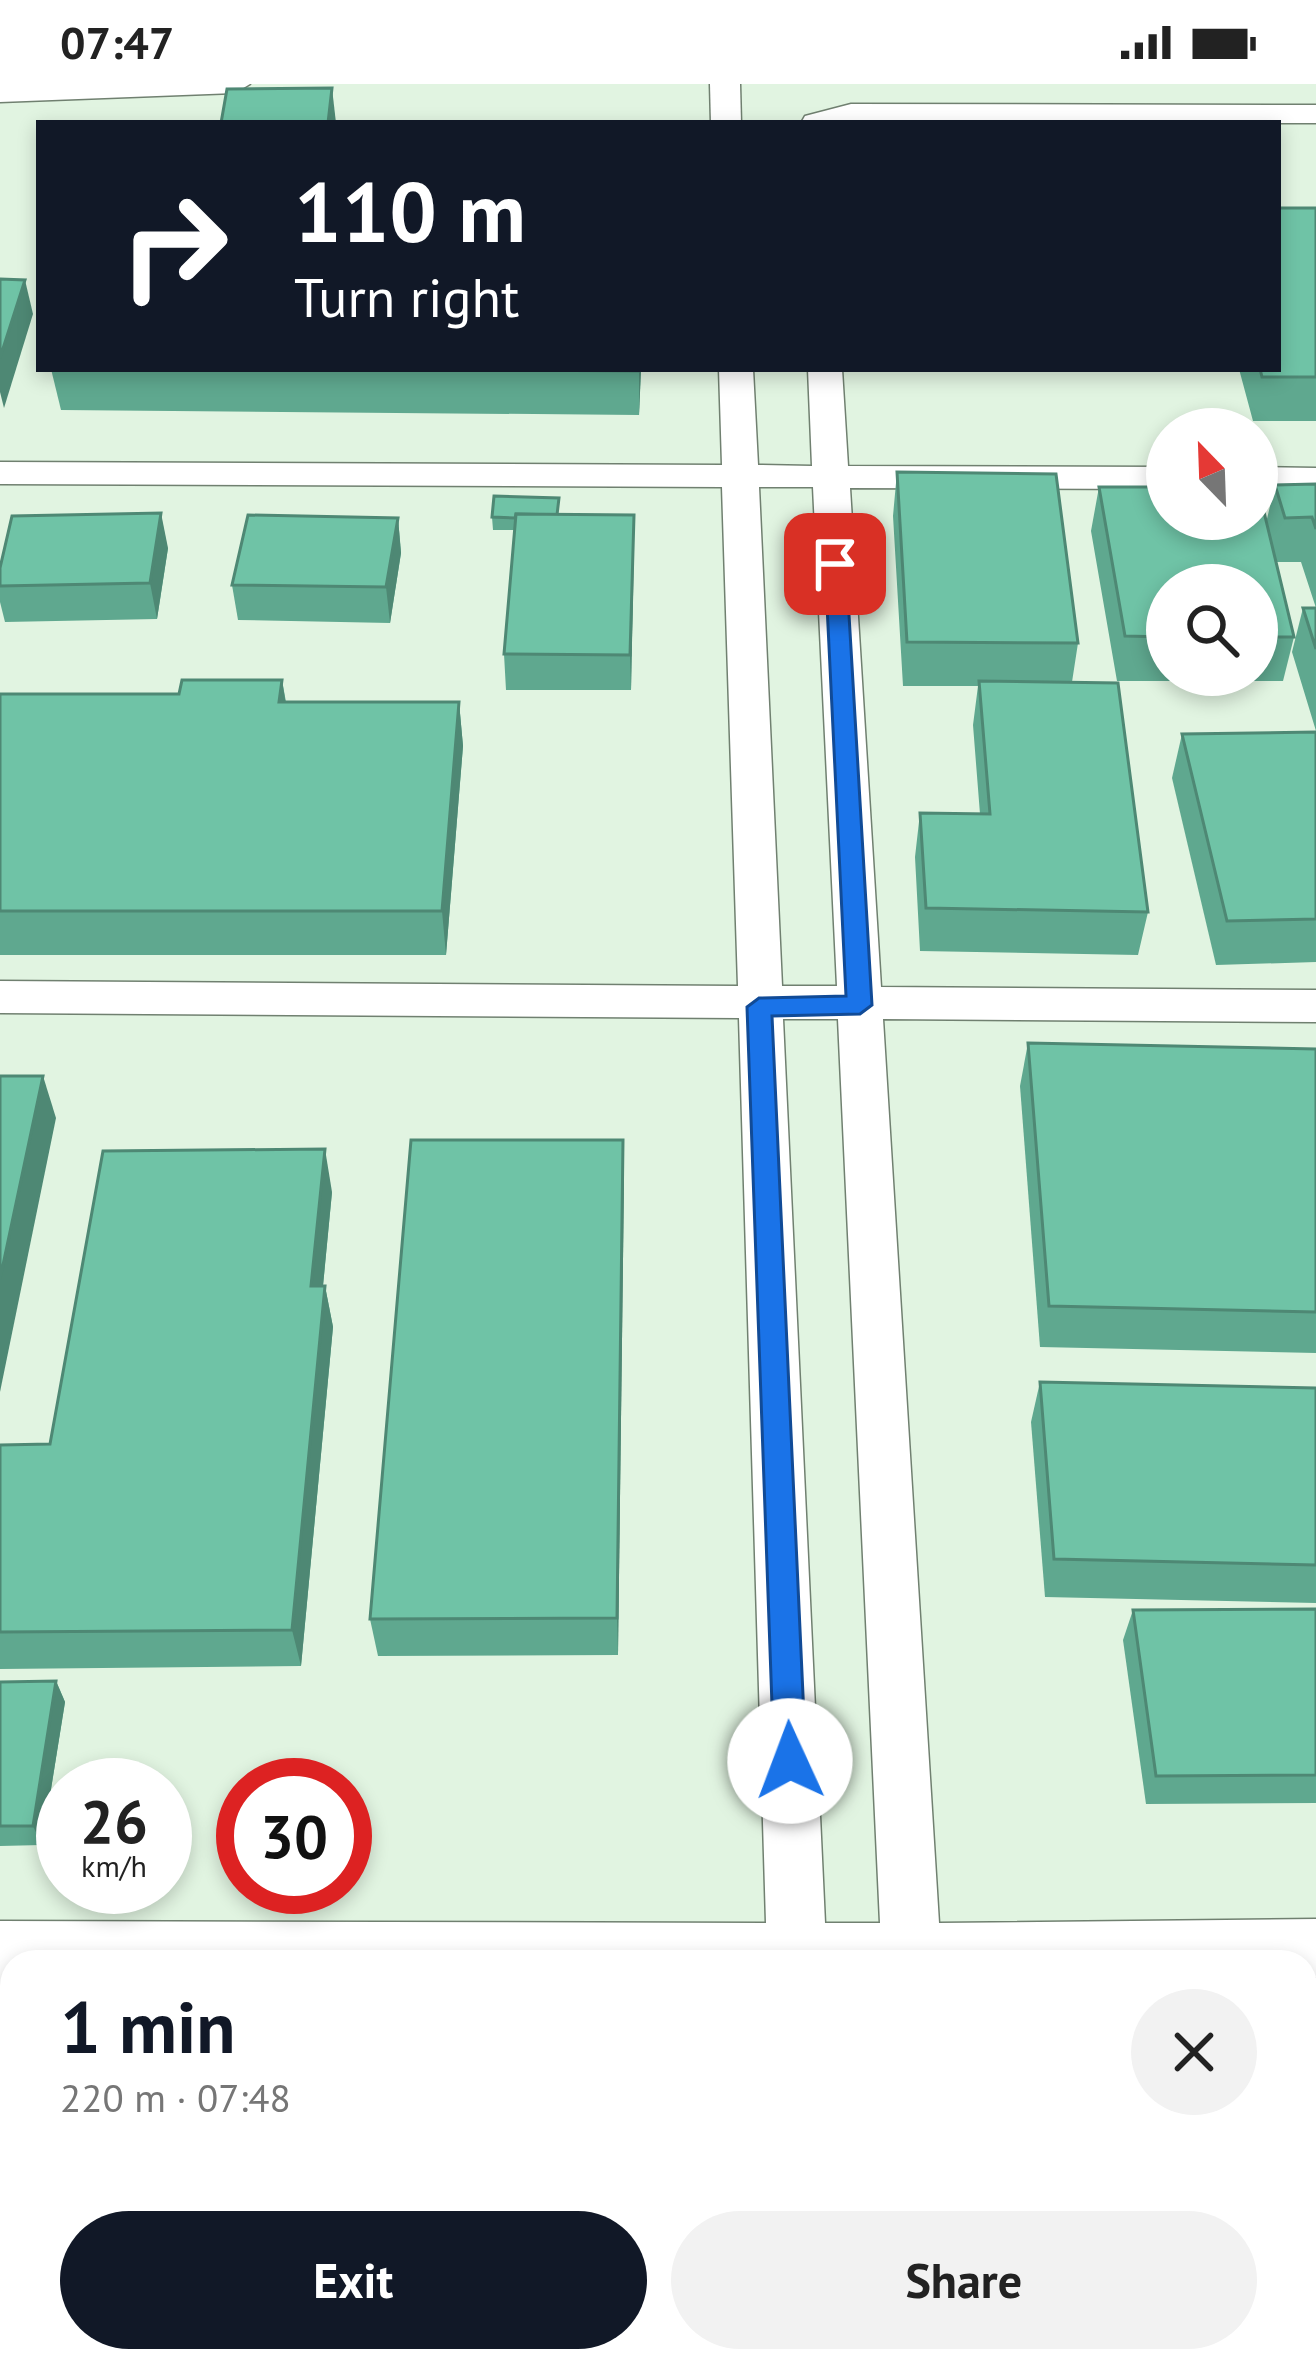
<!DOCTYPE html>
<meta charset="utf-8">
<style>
body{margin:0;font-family:"PT Sans",sans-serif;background:#f2f2f2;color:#222;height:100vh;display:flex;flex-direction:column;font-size:45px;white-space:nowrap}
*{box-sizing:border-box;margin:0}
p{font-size:39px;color:#767676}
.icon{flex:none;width:66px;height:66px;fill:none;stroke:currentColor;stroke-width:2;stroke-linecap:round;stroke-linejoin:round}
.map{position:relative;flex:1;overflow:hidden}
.drawer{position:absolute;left:0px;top:1866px;width:1317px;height:423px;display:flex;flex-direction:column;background:#fff;border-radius:36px 36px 0 0;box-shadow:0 6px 18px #0003}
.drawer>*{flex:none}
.banner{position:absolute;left:36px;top:36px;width:1245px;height:252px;border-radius:0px;box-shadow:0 6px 18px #0003;background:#111827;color:#fff;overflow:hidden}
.needle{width:78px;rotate:337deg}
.fabs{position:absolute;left:1146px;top:324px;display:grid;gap:24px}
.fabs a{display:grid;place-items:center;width:132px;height:132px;border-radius:50%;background:#fff;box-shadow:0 6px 18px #0003;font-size:60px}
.speed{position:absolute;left:36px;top:1674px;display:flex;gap:24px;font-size:60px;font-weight:700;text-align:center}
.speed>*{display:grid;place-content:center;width:156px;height:156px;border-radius:50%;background:#fff;box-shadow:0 6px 18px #0003;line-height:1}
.speed small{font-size:30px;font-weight:400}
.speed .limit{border:18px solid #d22;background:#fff;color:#111}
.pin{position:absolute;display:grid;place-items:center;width:102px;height:102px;color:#fff;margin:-51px;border-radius:24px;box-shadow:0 6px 18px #0006}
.me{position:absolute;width:132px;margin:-66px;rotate:358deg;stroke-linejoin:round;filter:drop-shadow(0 0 9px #0008)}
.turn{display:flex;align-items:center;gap:42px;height:252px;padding:0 60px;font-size:54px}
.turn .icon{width:156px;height:156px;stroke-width:2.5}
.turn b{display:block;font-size:84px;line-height:102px}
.round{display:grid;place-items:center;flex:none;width:126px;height:126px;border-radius:63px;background:#f2f2f2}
.summary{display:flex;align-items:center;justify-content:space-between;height:204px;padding:0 60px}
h1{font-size:72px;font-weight:700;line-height:90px;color:#111827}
.cta{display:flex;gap:24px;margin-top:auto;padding:24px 60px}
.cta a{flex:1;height:138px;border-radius:72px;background:#111827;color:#fff;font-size:48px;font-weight:700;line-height:138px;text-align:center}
.cta a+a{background:#f2f2f2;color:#222}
.status{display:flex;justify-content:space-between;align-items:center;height:84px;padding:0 60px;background:#fff;direction:ltr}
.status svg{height:33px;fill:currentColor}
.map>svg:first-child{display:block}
</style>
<div class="status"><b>07:47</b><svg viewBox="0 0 49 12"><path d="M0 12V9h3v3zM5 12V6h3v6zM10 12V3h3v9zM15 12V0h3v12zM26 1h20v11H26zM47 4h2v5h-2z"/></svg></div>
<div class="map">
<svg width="1316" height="2288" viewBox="0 0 1316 2288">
<rect width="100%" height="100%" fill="#e1f4e1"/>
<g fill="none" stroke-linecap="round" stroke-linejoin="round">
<!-- service casing -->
<g stroke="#708070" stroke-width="3">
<polygon id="service" points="925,2277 957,2277 958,2288 926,2288"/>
</g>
<!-- minor casing -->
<g stroke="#708070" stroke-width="3">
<g id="minor">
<polygon points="0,0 250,0 235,9 0,18"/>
<polygon points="710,0 740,0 741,39 711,39"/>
<polygon points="851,20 1316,21 1316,39 801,39 805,32"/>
<path d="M719,285H753L758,381L812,382L808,285H842L848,382L1167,383V405L850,404L881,903L1316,906V938L883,935L939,1839L1316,1835V1893H1305V1878H12V1951H0V1837L766,1839L739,934L0,929V897L738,902L722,403L0,400V378L722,381ZM759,403H813L837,902H782ZM783,935H838L880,1839H825Z"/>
<polygon points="1257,383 1316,384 1316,406 1257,405"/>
<rect x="1305" y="1904" width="11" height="60"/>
</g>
</g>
<!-- service -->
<use href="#service" fill="#fff" fill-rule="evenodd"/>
<!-- minor -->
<use href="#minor" fill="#fff" fill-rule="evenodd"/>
</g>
<!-- wall -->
<g fill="#5fa88f" fill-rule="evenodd">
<polygon points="1316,124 1316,337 1253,337 1239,285 1278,285"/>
<polygon points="51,285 641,285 639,331 61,326"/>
<polygon points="897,388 1078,559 1072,598 1148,828 1138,871 920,867 915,773 920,729 980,730 973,641 978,602 903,602 893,432"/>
<path d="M1316,400V647L1292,568L1303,524H1316L1301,478H1276L1294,553L1283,597H1117L1091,447L1099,403L1266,439L1275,401ZM1167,501H1257V591H1167Z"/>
<polygon points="559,431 634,431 631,606 506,606 504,570 514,446 493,446 492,433"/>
<polygon points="398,434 401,469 390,539 238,536 232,501"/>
<polygon points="168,464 157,535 5,538 0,518 0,484"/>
<polygon points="282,596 286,618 459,618 463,662 446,871 0,871 0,610 179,610"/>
<polygon points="1316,648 1316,878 1216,881 1172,694 1182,650"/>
<polygon points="1028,959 1316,965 1316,1269 1040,1263 1020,1002"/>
<polygon points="623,1056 618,1571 378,1572 370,1535"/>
<polygon points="332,1108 323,1202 325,1202 333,1243 301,1582 0,1585 0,1361 50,1360"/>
<polygon points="1040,1298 1316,1304 1316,1519 1045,1513 1031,1338"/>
<polygon points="1316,1525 1316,1719 1146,1720 1123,1556 1133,1526"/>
<polygon points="56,1597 65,1618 42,1761 0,1762 0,1598"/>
<polygon points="1190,2277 1305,2277 1316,2288 1191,2288"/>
</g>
<!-- shaded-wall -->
<g fill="#4e8874">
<polygon points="332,4 336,39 328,39"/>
<polygon points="25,196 33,230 4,324 0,308 0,274"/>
<polygon points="639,285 641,285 639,331"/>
<polygon points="161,429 168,464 157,535 150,499"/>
<polygon points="634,431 634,466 631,606 630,571"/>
<polygon points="398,434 401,469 390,539 386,503"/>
<polygon points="282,596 289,640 279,618"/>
<polygon points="459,618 463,662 446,871 442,827"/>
<polygon points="43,992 56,1034 0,1308 0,1195"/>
<polygon points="623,1056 624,1098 618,1571 617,1534"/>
<polygon points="325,1065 332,1108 319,1243 311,1202"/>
<polygon points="325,1202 333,1243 301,1582 292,1546"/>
<polygon points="56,1597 65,1618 42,1761 33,1742"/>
<polygon points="447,2277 455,2277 451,2288 443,2288"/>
</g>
<!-- building -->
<g fill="#6fc3a6" stroke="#4e8874" stroke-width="3">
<polygon points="332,4 328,39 221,39 227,5"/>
<polygon points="1278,124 1316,124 1316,293 1262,293 1260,285 1278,285"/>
<polygon points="0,195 25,196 0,274"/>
<polygon points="360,285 639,285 639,287"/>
<polygon points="897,388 1056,390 1078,559 907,558"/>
<polygon points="1316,400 1316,445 1312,433 1285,434 1275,401"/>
<polygon points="1099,403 1167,403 1167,435 1257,435 1258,403 1294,553 1257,553 1257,501 1167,501 1167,553 1125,552"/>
<polygon points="494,412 559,414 557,431 516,430 515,434 492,433"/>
<polygon points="161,429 150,499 0,502 0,484 12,432"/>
<polygon points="516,430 634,431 630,571 504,570"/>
<polygon points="248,431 398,434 386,503 232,501"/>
<polygon points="1303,524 1316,524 1316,565"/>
<polygon points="182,596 282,596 279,618 459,618 442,827 0,827 0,610 179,610"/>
<polygon points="979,597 1118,599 1148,828 926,824 920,729 990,730"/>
<polygon points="1316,648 1316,835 1227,837 1182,650"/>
<polygon points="1028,959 1316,965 1316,1228 1049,1222"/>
<polygon points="0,992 43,992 0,1195"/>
<polygon points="411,1056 623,1056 617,1534 370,1535"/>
<polygon points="325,1065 311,1202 325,1202 292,1546 0,1548 0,1361 50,1360 103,1067"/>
<polygon points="1040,1298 1316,1304 1316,1481 1054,1475"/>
<polygon points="1316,1525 1316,1691 1156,1692 1133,1526"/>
<polygon points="56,1597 33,1742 0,1742 0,1598"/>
<polygon points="1305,2123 1316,2123 1316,2288 1211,2288 1209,2277 1305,2277"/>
<polygon points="356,2277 447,2277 443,2288 352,2288"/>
<polygon points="490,2277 555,2277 570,2282 568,2288 486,2288"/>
</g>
<!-- route -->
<polygon fill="#1a73e8" stroke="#114b97" stroke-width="3" points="835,474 846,480 872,921 860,930 772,932 806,1677 801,1688 790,1692 779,1688 774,1677 747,923 759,914 846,912 825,480"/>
</svg>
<div class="fabs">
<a><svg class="needle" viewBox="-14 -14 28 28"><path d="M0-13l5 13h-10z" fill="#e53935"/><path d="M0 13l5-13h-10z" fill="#767676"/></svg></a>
<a><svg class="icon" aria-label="search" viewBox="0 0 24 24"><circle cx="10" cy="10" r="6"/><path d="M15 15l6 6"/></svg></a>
</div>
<div class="speed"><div>26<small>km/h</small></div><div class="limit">30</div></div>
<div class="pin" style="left:835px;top:480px;background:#d93025"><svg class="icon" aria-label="arrive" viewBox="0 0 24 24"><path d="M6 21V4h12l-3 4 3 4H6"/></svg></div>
<svg class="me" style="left:790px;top:1677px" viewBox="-20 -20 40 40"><circle r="19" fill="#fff"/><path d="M0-13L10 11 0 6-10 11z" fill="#1a73e8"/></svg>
<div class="banner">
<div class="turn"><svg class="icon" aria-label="right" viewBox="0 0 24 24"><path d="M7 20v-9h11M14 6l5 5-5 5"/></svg><div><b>110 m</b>Turn right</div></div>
</div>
<section class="drawer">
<div class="summary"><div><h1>1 min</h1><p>220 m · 07:48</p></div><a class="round"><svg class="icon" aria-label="close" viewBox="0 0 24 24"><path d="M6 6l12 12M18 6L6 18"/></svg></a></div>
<div class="cta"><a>Exit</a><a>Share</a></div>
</section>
</div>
